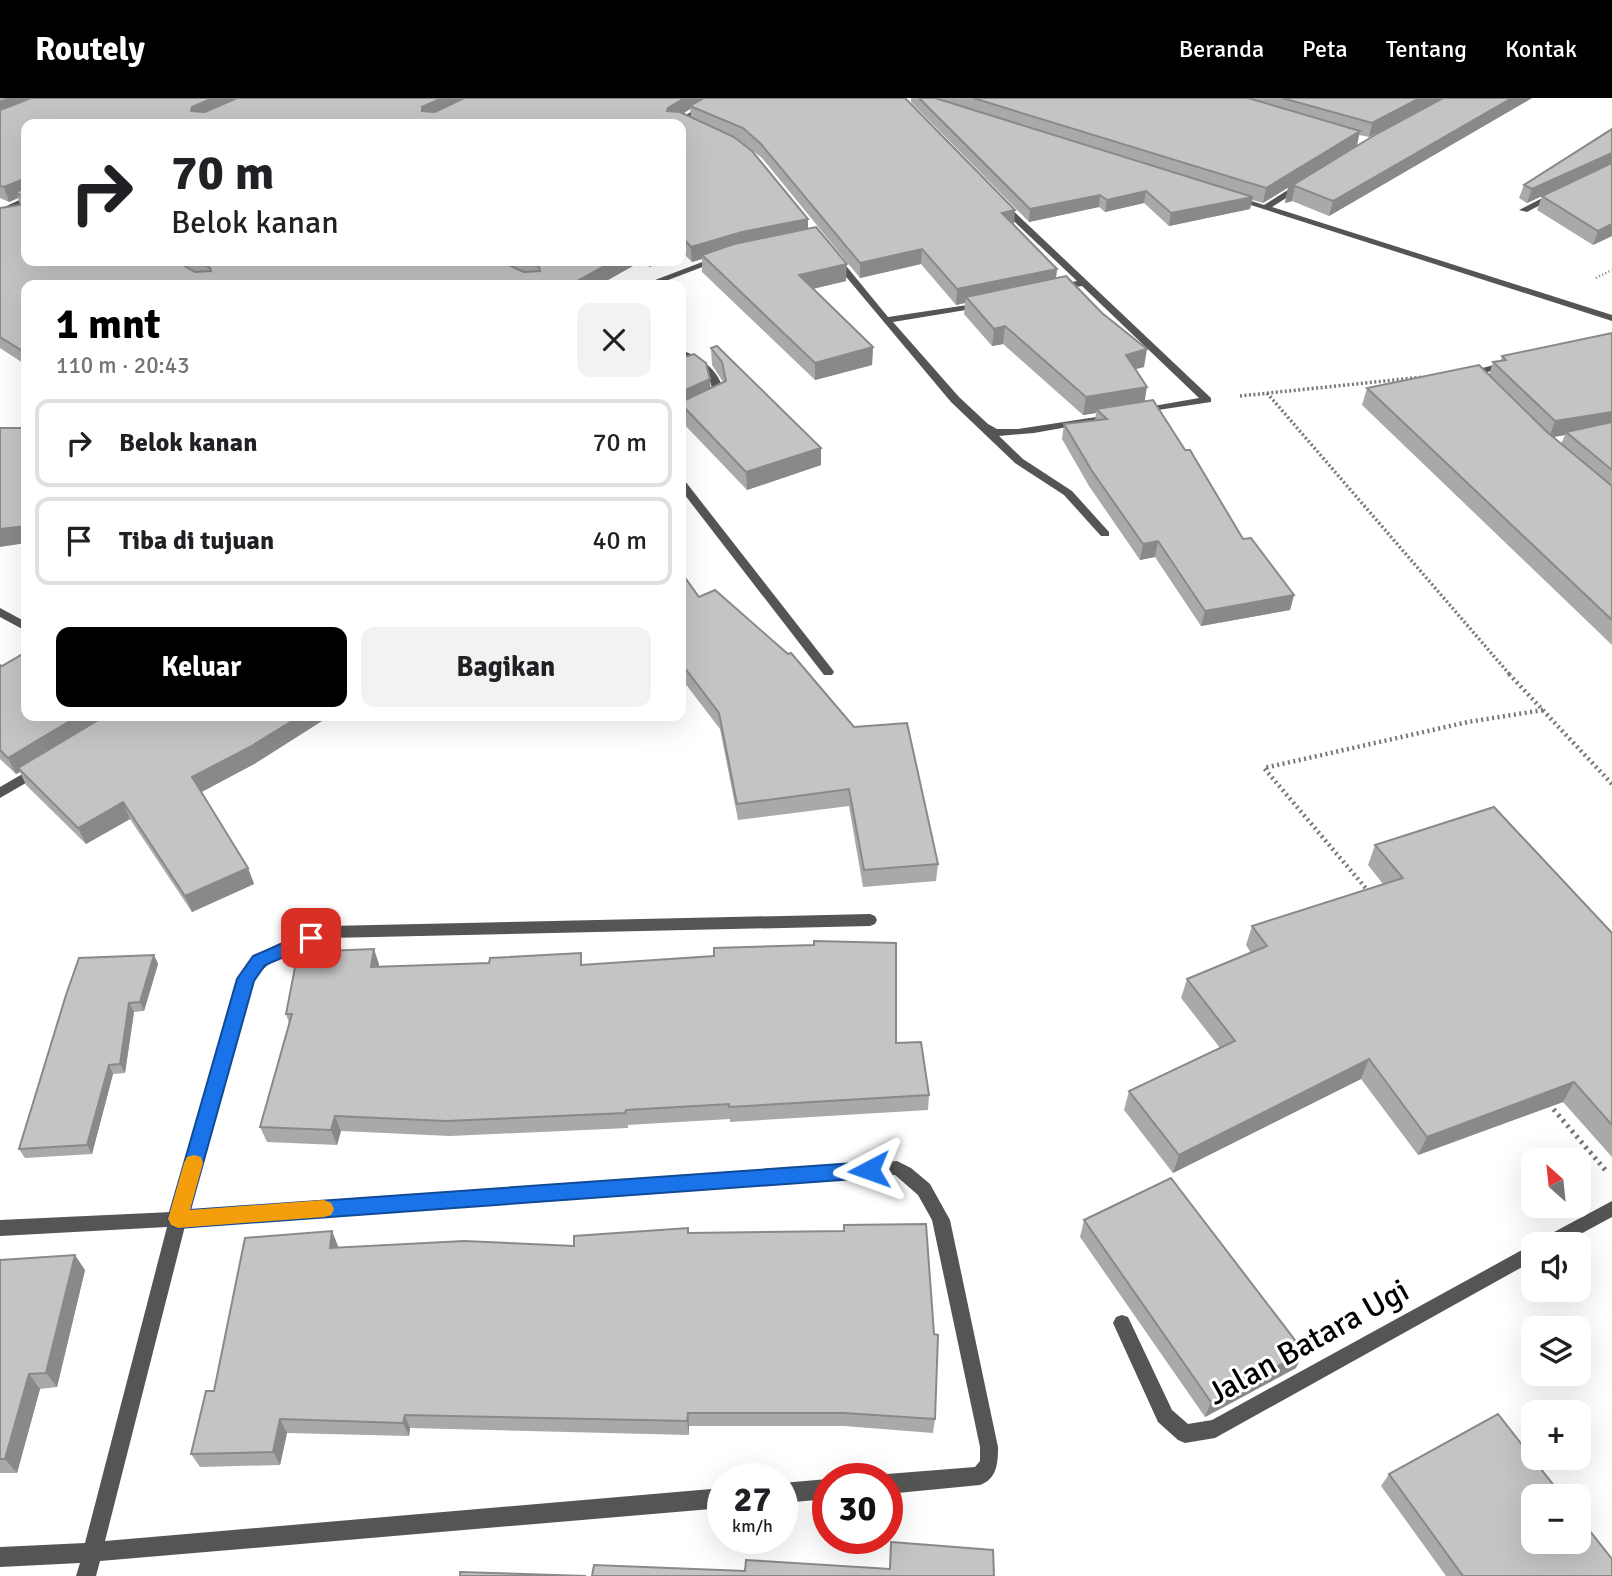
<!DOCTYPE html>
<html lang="id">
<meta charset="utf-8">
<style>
body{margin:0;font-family:Signika,sans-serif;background:#f2f2f2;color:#202124;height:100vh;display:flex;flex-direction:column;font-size:26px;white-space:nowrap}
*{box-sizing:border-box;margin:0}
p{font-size:23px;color:#757577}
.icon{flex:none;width:38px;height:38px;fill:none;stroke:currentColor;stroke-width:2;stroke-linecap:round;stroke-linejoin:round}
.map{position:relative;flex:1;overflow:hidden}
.details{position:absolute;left:21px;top:182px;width:665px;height:441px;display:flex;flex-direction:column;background:#fff;border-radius:14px;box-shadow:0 7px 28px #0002}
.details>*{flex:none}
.hud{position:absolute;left:21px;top:21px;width:665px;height:147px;border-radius:14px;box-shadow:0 7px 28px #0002;background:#fff;color:#202124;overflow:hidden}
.needle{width:46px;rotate:333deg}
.controls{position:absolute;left:1521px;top:1050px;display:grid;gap:14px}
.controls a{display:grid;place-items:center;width:70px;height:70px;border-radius:14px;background:#fff;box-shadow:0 7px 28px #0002;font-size:35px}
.speed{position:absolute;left:707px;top:1365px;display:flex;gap:14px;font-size:35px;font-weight:700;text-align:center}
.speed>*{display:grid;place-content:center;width:91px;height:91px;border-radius:50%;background:#fff;box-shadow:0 7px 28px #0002;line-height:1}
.speed small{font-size:18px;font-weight:400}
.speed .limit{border:10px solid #d22;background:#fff;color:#111}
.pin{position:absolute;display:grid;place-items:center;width:60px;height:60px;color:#fff;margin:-30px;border-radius:14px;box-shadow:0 4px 10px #0006}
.me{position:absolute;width:77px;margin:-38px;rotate:266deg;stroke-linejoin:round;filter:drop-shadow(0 0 5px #0008)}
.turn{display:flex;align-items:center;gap:24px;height:147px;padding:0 35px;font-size:32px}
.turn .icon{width:91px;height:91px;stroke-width:2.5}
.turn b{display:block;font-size:49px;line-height:60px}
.round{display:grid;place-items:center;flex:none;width:74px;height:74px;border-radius:14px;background:#f2f2f2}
.overview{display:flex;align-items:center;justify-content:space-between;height:119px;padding:0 35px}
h1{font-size:42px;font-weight:700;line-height:52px;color:#000}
.primary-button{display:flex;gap:14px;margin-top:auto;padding:14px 35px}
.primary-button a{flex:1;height:80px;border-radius:14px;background:#000;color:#fff;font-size:28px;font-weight:700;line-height:80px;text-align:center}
.primary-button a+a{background:#f2f2f2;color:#202124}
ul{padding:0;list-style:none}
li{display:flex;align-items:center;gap:21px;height:88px;margin:0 14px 10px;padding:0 21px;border:4px solid #e0e0e0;border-radius:14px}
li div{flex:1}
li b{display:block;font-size:26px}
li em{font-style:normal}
header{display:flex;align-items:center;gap:42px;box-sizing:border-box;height:98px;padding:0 35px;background:#000;color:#fff}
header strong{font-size:33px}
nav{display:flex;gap:38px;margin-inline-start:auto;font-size:24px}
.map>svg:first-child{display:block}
</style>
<header>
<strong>Routely</strong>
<nav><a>Beranda</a><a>Peta</a><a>Tentang</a><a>Kontak</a></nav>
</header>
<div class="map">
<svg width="1612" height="1478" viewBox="0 0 1612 1478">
<rect width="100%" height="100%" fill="#fff"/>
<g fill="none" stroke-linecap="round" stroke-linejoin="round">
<!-- path-far3 -->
<polyline stroke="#777" stroke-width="2.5" stroke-dasharray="1 2.5" stroke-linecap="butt" points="1596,180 1612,172"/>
<!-- path-far2 -->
<g stroke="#777" stroke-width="3.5" stroke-dasharray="2 2.5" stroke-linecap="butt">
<polyline points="1267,295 1511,578"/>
<polyline points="1240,298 1423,279"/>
</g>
<!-- path-far1 -->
<g stroke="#777" stroke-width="4.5" stroke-dasharray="2 3.5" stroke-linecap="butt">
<polyline points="1509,576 1612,686"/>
<polyline points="1369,794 1264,670 1468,624 1543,612"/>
</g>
<!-- path -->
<polyline stroke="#777" stroke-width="5" stroke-dasharray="2.5 4.5" stroke-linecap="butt" points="1549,1006 1607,1074"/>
<!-- street -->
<g fill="#555" fill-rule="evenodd">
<polygon points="715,0 725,0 680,26 670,26"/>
<polygon points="1302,83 1306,86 1305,88 1272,109 1612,217 1612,223 1232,101 1236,98 1264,107"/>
<polygon points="1552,95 1559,97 1527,114 1519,112"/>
<polygon points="26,99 26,105 0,117 0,111"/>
<polygon points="1000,106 1006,106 1211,300 1211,304 1138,315 1137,313 1142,310 1199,300 1082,188 1055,192 1055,188 1077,183 1000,110"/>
<polygon points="835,157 838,158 888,219 987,204 987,208 984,209 893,224 959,299 988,326 997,331 1018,331 1116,316 1117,318 1112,321 1034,335 999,338 1023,361 1072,393 1109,434 1109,438 1101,438 1064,397 1015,365 951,304 832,162 830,160"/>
<polygon points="718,158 726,160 655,187 642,187"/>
<path d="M681,252C703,260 723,275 724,299L681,320V313L714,298L709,279L681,259Z"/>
<polygon points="1509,263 1513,264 1513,268 1479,276 1483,280 1482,282 1474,282 1467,274"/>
<polygon points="681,382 685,383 832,571 834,574 832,577 824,577 681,392"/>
<polygon points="0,510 26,524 26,533 0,519"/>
<polygon points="38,667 43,669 45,672 43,675 0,700 0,689"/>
<path d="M870,816L875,818L877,822L875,826L870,828L329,840C299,849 272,857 253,883L189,1113L897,1063L911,1070L930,1086L950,1122L998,1349C998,1365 997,1381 980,1387L887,1396V1381H880L887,1376L975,1369L980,1363V1349L932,1122L918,1097L895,1077L185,1128L105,1443L723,1390V1410L100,1463L96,1478H76L80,1465L0,1469V1449L85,1445L167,1129L0,1138V1122L172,1114L238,881C257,847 294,840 329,828Z"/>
<polygon points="1612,1103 1612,1119 1562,1146 1539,1146 1541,1141"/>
<polygon points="1533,1146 1533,1163 1215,1340 1185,1345 1178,1342 1158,1324 1113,1225 1116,1219 1122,1217 1128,1219 1172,1312 1188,1326 1212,1322"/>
<polygon points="828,1381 828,1401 782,1405 782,1385"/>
</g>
</g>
<!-- wall -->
<g fill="#a9a9a9" fill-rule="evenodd">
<path d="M0,0H905L1014,127L1057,171L1056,180L1144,269L1135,271L1144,303L1185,352L1243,441L1294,497L1290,512L1201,528L1155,459L1140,462L1089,388L1062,341L1064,326L1095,322L1096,315L1083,317L1003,246L992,248L964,216L965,205L956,207L921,166L860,180L762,60L743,45L739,43L808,131L846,183L813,191L873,249L872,267L815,282L702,174V161L692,164L681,153V26H26V163H661L650,169L640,164L599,187H26V267L0,250V110L20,107L18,100L9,104L0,100ZM690,11L691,19L683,16Z"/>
<polygon points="911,0 1532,0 1329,118 1292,103 1285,105 1288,90 1418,13 1369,39 1359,37 1357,47 1263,105 1252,102 1250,111 1169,128 1144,105 1105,114 1099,109 1029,124 911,4"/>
<polygon points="1612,31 1612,138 1593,147 1537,112 1542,98 1527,105 1519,100 1524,87"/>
<path d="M1612,235V547L1362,307L1367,290L1489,277L1493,264L1501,263L1502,258ZM1565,337L1561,346L1553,339Z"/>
<polygon points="711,250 821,350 821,367 747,392 681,323 681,260 711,290 723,284 712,267"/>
<polygon points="681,474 699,499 938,766 936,783 863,789 849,708 738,722 720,631 681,580"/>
<polygon points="0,567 26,618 256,665 201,694 248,770 254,786 192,814 130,721 86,746 26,687 20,674 16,676 0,661"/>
<polygon points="1375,747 1612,835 1612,1059 1563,1004 1418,1057 1361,981 1173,1075 1124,1012 1129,993 1220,950 1181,900 1187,881 1251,855 1246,847 1252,828 1383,786 1368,767"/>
<polygon points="154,857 158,866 144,913 134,914 125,975 113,976 92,1056 25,1060 19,1051"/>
<polygon points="379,866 379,868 583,867 896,945 929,997 928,1012 730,1024 730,1021 628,1027 628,1030 450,1038 341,1033 337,1047 267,1044 260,1029 289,925 286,916"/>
<polygon points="1084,1122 1296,1270 1205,1319 1080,1139"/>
<polygon points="332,1133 338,1149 574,1148 688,1135 935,1321 933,1335 844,1328 689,1328 689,1337 410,1330 409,1338 287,1335 280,1367 200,1369 191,1356 214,1293"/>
<polygon points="0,1162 85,1172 57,1289 40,1291 17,1375 0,1375"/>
<polygon points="1389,1376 1612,1478 1446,1478 1381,1388"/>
</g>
<!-- shaded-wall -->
<g fill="#898989">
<polygon points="7,0 45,0 0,19 0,3"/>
<polygon points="213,0 249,0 195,26 191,13 192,9"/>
<polygon points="442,0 472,0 424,26 422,13 422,9"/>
<polygon points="685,0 710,0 690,8 690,11 669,24 667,13 668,10"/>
<polygon points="1420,0 1443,0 1369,39 1372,25"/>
<polygon points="1512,0 1532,0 1329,118 1333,103"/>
<polygon points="1360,33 1357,47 1263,105 1266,90"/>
<polygon points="1612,55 1612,66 1527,105 1532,91"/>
<polygon points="21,82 26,95 16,95 18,100 9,104 4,89"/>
<polygon points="1295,88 1292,103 1285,105 1288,90"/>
<polygon points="1146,93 1144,105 1105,114 1107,102"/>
<polygon points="1100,97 1099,109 1029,124 1030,111"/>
<polygon points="1253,99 1250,111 1169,128 1171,115"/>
<polygon points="1015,112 1014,127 1002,115"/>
<polygon points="808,121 808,136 702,157 702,161 692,164 691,149 742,134"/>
<polygon points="1612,126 1612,138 1593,147 1598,133"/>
<polygon points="922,151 921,166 860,180 860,165"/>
<polygon points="614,163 640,163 640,164 599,187 570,187"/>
<polygon points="650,163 661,163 650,169"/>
<polygon points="847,166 846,183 799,194 799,177"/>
<polygon points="1057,171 1055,186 966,199 965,205 956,207 957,191"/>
<polygon points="1005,228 1003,246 992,248 994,231"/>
<polygon points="873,249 872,267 815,282 815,265"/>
<polygon points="1147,251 1144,269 1124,274 1126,257"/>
<polygon points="710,281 711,297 681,306 681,294"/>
<polygon points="1147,289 1144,307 1096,311 1096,315 1083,317 1086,299"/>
<polygon points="1612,314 1612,329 1566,334 1565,337 1549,340 1555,323"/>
<polygon points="821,350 821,367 747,392 746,374"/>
<polygon points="26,428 26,445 0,449 0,431"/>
<polygon points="1158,443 1155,459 1140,462 1143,446"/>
<polygon points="1294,497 1290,512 1201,528 1205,513"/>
<polygon points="78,618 112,618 18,670 20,674 16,676 8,660"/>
<polygon points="300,618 330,618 256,665 198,696 192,679"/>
<polygon points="123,704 130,721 86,746 78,730"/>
<polygon points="248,770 254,786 192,814 185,798"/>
<polygon points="374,851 379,866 376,884 371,869"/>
<polygon points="154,857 158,866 144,913 140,904"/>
<polygon points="129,905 134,914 125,975 120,966"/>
<polygon points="1369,961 1361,981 1173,1075 1179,1057"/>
<polygon points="109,967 113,976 92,1056 87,1047"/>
<polygon points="1574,984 1563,1004 1418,1057 1427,1039"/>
<polygon points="335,1018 341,1033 337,1047 331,1032"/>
<polygon points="332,1133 338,1148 336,1164 330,1150"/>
<polygon points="75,1157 85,1172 57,1289 46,1275"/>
<polygon points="1304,1254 1296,1270 1205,1319 1211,1304"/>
<polygon points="29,1276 40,1291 17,1375 5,1361"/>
<polygon points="688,1315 689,1328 689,1337 687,1323"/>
<polygon points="405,1317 410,1330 409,1338 403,1325"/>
<polygon points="280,1321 287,1335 280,1367 273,1354"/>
</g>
<!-- building -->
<g fill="#c4c4c4" stroke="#898989" stroke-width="2">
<polygon points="31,0 213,0 192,9 191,13 205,14 237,0 442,0 422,9 422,13 435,14 464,0 685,0 668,10 667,13 680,14 734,39 752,53 808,121 742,134 691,149 681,138 681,26 26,26 26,100 16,95 23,90 21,82 4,89 0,88 0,12"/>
<polygon points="704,0 905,0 1015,112 1002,115 1057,171 957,191 922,151 860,165 761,46 743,30 690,8"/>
<polygon points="919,0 935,0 1253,99 1171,115 1146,93 1107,102 1100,97 1030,111"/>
<polygon points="973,0 1248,0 1360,33 1266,90"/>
<polygon points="1282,0 1420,0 1372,25"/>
<polygon points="1443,0 1512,0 1333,103 1295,88 1288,90 1378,35"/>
<polygon points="1612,31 1612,55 1532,91 1524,87"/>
<polygon points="1612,65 1612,126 1598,133 1542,98"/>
<polygon points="26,106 26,163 176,163 195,174 211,173 210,170 198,163 499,163 524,174 540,173 539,169 524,163 614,163 570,187 26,187 26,255 0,239 0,110"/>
<polygon points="816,129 847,166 799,177 873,249 815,265 702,157 734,146"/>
<polygon points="1066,178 1102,215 1147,251 1126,257 1147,289 1086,299 1005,228 994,231 966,199"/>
<polygon points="1612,235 1612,314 1555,323 1493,264 1506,262 1502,258"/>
<polygon points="717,248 821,350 746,374 681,306 681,304 726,283 722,264 711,250"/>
<polygon points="694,256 706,265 710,281 681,294 681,260"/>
<polygon points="1479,267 1547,334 1612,388 1612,522 1367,290"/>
<polygon points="1153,302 1185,352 1190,352 1243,441 1251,440 1294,497 1205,513 1158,443 1143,446 1092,373 1064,326 1107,321 1096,311"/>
<polygon points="1612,324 1612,372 1566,334"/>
<polygon points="0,330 26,330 26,428 0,431"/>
<polygon points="681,474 699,499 715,492 788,556 791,555 854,629 907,625 938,766 864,772 849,691 737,706 719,615 681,565"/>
<polygon points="26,554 26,618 78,618 8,660 0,652 0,567 2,568"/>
<polygon points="105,618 300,618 250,649 192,679 248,770 185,798 123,704 78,730 18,670"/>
<polygon points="1494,709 1612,835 1612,1027 1574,984 1427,1039 1369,961 1179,1057 1129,993 1235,943 1187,881 1267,848 1252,828 1403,780 1375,747"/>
<polygon points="814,843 896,845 896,945 921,944 929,997 729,1009 729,1006 626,1012 625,1015 446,1023 335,1018 331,1032 260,1029 292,916 286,916 298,854 374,851 371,869 489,865 490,860 581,855 581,867 714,858 714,850 814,847"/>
<polygon points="154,857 140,904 129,905 120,966 109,967 87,1047 19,1051 66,897 79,860"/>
<polygon points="1171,1080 1304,1254 1211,1304 1084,1122"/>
<polygon points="926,1126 934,1236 938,1237 935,1321 844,1315 688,1315 687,1323 405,1317 403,1325 280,1321 273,1354 191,1356 206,1293 214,1293 245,1140 332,1133 330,1150 464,1143 574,1148 574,1138 688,1130 688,1135 844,1133 844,1127"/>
<polygon points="75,1157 46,1275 29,1276 5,1361 0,1361 0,1162"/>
<polygon points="1498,1316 1562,1398 1533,1398 1533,1444 1578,1444 1578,1418 1612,1461 1612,1478 1463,1478 1389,1376"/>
<polygon points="891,1444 993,1452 994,1478 592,1478 594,1467 745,1473 746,1462 890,1471"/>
<polygon points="460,1474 586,1478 460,1478"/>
</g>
<!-- route -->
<polygon fill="#1a73e8" stroke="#114b97" stroke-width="2" points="311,833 317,835 319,840 317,845 265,867 254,883 190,1112 869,1064 876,1066 878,1072 876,1078 869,1080 178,1130 171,1127 168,1121 237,881 253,858"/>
<!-- slow -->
<polygon fill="#f59e0b" points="194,1057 201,1059 203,1065 190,1112 324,1102 331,1105 334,1111 331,1117 324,1119 178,1130 171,1127 168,1121 184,1065 187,1059"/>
<g text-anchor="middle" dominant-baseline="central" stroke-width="6" stroke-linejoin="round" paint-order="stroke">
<!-- near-street labels -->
<g font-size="32" fill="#000" stroke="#fff">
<text transform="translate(1308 1244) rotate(-29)">Jalan Batara Ugi</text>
</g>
</g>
</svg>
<div class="controls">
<a><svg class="needle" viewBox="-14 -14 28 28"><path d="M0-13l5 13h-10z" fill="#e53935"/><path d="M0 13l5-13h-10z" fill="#757577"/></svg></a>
<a><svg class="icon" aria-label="sound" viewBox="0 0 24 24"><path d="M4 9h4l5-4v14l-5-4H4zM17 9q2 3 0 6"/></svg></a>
<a><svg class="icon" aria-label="layers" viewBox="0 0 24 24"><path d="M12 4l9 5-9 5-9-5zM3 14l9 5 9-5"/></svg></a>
<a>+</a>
<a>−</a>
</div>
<div class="speed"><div>27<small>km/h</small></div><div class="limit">30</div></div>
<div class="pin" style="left:311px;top:840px;background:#d93025"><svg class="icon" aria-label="arrive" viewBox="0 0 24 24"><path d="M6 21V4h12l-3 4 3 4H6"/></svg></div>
<svg class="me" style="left:869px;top:1072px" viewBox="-20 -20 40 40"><path d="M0-17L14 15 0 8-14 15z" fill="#1a73e8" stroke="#fff" stroke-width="4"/></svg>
<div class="hud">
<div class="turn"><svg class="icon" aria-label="right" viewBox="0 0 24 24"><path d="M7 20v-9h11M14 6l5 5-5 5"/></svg><div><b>70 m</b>Belok kanan</div></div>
</div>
<section class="details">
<div class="overview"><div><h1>1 mnt</h1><p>110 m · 20:43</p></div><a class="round"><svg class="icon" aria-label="close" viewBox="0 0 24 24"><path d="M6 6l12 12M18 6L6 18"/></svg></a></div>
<ul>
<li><svg class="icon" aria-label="right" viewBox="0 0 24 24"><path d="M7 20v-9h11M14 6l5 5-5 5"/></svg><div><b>Belok kanan</b></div><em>70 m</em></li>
<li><svg class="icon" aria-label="arrive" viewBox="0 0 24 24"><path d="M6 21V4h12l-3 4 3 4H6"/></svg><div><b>Tiba di tujuan</b></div><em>40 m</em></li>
</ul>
<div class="primary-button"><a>Keluar</a><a>Bagikan</a></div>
</section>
</div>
